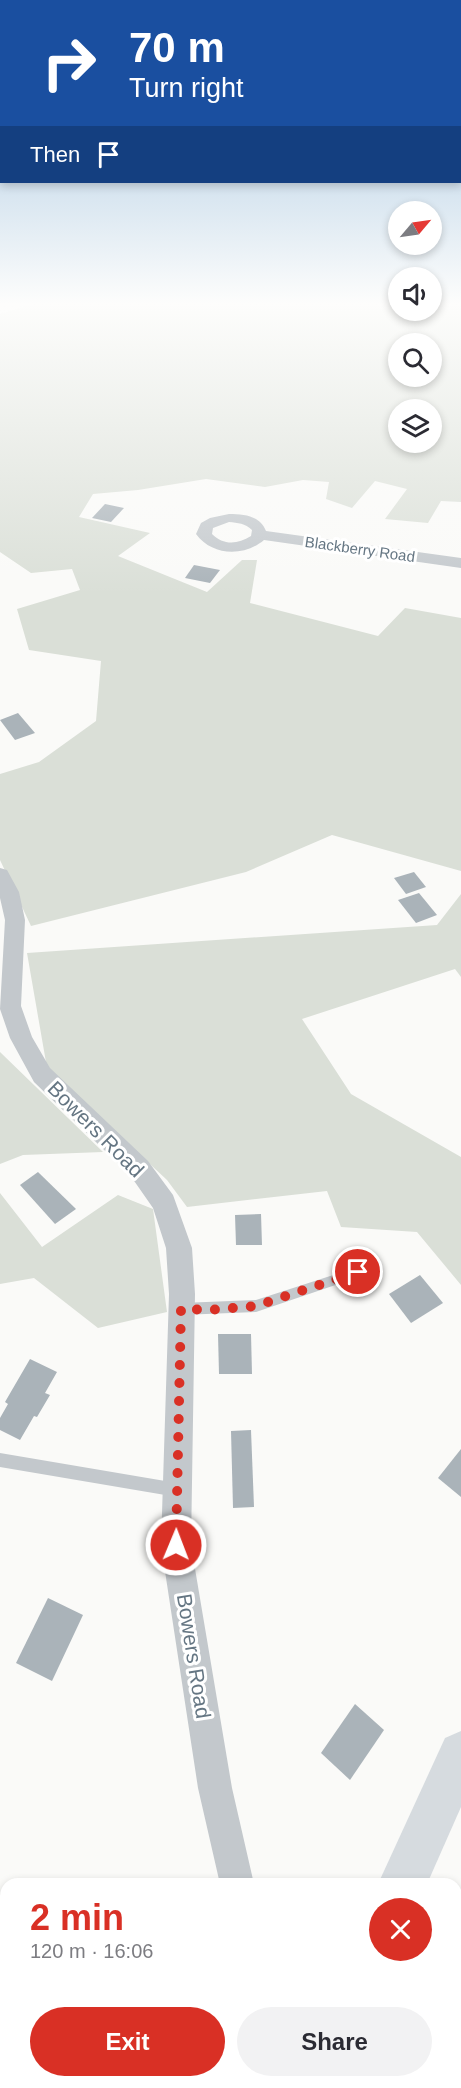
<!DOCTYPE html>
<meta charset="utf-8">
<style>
body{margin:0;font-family:Arial,sans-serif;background:#f2f2f3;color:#2b2b33;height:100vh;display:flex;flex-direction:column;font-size:22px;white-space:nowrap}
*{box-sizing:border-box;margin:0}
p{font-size:20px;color:#7c7c81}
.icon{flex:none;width:33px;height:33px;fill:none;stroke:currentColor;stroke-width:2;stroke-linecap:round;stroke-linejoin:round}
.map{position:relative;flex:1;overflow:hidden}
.drawer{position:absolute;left:0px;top:1878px;width:462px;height:210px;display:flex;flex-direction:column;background:#fff;border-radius:18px 18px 0 0;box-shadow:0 3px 9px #0003}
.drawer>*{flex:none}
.banner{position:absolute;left:0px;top:0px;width:462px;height:183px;box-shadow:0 3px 9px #0003;background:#1a4fa0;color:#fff;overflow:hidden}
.needle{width:39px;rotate:61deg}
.fabs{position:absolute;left:388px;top:201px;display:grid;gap:12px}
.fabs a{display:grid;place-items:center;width:54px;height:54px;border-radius:50%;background:#fff;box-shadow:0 3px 9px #0003;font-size:30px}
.pin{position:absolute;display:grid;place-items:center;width:51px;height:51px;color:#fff;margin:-26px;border:3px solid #fff;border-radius:50%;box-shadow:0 2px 6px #0007}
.me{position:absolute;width:66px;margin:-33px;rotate:1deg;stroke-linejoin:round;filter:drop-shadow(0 0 4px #0008)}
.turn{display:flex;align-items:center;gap:21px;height:126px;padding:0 30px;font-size:27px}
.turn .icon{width:78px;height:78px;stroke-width:2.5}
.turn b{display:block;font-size:42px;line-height:51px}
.then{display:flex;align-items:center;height:57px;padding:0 30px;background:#0003;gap:12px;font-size:22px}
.round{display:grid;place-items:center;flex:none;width:63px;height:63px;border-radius:32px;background:#f2f2f3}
.head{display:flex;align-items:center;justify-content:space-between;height:102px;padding:0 30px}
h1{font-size:36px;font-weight:600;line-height:45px;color:#d93025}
.cta{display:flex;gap:12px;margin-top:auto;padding:12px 30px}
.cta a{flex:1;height:69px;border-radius:36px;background:#d93025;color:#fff;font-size:24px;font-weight:600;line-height:69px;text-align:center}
.cta a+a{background:#f2f2f3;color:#2b2b33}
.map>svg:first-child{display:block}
</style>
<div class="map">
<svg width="461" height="2088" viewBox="0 0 461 2088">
<rect width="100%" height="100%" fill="#fafaf8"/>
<!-- green -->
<g fill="#dadfd7" fill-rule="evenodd">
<path d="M36,303H399V310H432V303H461V502L441,501L428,523L385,519L407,489L375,481L352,508L326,499L329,482L303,480L265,487L206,479L138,490L93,494L79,517L150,533L118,556L207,592L242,560H257L250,603L378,636L405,608L461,618V871L332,835L246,872L31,926L0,860V774L39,762L96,721L101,661L29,650L17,609L80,590L72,569L31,573L0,552V314ZM399,344H432V376H399ZM399,410H432V442H399Z"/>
<polygon points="461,894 461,977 455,969 302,1019 351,1094 461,1157 461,1285 417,1232 341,1227 327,1191 187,1207 167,1180 47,1068 27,953 437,925"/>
<polygon points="0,1052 103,1152 23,1155 0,1164"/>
<polygon points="0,1193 42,1247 118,1195 153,1209 167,1312 98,1328 34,1278 0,1284"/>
</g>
<!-- building -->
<g fill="#aab3b9">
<polygon points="105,504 124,508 111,522 92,518"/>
<polygon points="194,565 220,570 210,583 185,578"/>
<polygon points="18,713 35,733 15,740 0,720"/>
<polygon points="414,872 426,887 406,894 394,878"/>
<polygon points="419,893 437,915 416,923 398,900"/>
<polygon points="38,1172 76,1209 55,1224 20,1185"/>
<polygon points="261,1214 262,1245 236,1245 235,1215"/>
<polygon points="420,1275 443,1303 411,1323 389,1294"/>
<polygon points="218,1334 251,1334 252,1374 219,1374"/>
<polygon points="30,1359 57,1372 45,1393 50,1395 37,1417 34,1416 20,1440 0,1430 0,1418 8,1404 5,1402"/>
<polygon points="251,1430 254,1507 233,1508 231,1431"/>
<polygon points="461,1449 461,1497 438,1478"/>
<polygon points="48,1598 83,1615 52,1681 16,1663"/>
<polygon points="355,1704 384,1730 350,1780 321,1753"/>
</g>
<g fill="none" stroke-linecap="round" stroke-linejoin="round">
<!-- lane -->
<g fill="#c3c8cc" fill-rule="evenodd">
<polygon points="358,1267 362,1268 364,1272 362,1276 256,1312 181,1315 177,1313 175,1309 177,1305 181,1303 256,1300"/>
<polygon points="0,1453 177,1483 182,1485 184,1490 182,1495 177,1497 0,1467"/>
</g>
<!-- street -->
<g fill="#c3c8cc" fill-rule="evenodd">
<path d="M229,514C245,514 260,516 266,531L461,558V568L264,540C244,557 212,556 196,534L201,523L210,518ZM229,522C238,523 245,523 252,530L251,536C237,545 223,545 212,534L213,528Z"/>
<polygon points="0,868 7,870 19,892 25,920 21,1006 32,1037 50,1068 148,1161 173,1195 192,1248 195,1294 191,1545 232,1788 254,1884 220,1884 198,1788 161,1545 169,1294 166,1248 153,1208 130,1175 34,1082 10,1038 0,1009 5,920 0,898"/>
<polygon points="274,2082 312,2082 314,2088 276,2088"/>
</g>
<!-- secondary -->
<g fill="#d6dbdf" fill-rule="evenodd">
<polygon points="461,1731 461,1807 427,1884 378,1884 445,1738"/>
<polygon points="298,2082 351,2082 349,2088 296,2088"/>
</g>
</g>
<!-- sky -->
<linearGradient id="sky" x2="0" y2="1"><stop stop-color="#96bcdc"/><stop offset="0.51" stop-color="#fdfdfc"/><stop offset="1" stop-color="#fdfdfc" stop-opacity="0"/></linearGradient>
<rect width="461" height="595" fill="url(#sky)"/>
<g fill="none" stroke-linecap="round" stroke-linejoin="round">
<!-- route -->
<polyline stroke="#d93025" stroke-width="10" stroke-dasharray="0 18" points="176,1545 181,1309 210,1310 256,1306 358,1272"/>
</g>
<g text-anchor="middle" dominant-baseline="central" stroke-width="6" stroke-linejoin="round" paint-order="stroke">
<!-- far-street labels -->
<g font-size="15" fill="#657683" stroke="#fff">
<text transform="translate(360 549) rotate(8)">Blackberry Road</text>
</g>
<!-- near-street labels -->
<g font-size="21" fill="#657683" stroke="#fff">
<text transform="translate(96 1129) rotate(45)">Bowers Road</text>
<text transform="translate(194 1656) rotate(81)">Bowers Road</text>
</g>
</g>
</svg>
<div class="fabs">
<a><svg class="needle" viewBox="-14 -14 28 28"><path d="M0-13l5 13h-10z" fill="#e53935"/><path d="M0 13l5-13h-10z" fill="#7c7c81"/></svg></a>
<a><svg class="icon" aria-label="sound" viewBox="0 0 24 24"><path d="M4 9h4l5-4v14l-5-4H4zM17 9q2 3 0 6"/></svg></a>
<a><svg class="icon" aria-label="search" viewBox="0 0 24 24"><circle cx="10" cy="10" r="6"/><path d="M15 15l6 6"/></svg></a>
<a><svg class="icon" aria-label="layers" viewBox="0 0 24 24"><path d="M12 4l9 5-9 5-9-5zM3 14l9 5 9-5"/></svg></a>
</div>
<div class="pin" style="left:358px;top:1272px;background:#d93025"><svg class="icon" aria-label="arrive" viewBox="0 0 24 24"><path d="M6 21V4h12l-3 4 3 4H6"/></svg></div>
<svg class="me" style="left:176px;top:1545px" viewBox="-20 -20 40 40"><circle r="17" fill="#d93025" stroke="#fff" stroke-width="3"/><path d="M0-11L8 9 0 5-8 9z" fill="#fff"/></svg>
<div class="banner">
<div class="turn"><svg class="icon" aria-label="right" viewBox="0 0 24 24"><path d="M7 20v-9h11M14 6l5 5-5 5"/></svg><div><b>70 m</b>Turn right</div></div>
<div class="then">Then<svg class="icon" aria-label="arrive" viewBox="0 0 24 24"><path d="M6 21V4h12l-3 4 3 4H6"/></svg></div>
</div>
<section class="drawer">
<div class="head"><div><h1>2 min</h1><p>120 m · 16:06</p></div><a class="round" style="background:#d93025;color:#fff"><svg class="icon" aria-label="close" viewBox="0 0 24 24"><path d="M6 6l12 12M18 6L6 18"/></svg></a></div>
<div class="cta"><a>Exit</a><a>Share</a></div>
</section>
</div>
